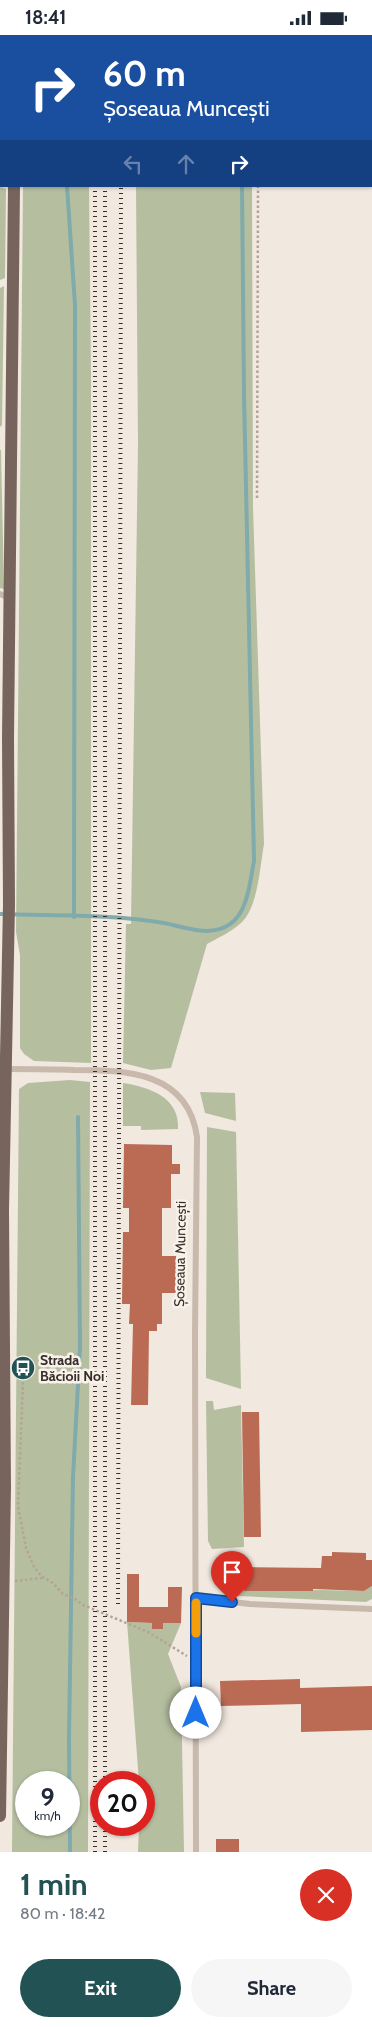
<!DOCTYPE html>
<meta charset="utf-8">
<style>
body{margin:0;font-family:Cabin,sans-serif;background:#f6f6f7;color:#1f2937;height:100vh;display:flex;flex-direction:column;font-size:19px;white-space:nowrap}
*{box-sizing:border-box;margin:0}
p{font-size:16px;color:#747a83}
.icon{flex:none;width:28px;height:28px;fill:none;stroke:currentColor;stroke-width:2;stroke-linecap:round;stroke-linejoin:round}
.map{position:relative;height:1817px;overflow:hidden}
.details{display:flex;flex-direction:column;background:#fff;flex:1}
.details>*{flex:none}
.guide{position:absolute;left:0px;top:0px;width:372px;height:152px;box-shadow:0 1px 4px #0004;background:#1a4fa0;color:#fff;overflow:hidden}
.speed{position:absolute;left:15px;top:1736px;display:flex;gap:10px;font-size:25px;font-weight:700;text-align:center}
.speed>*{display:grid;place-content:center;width:65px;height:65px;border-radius:50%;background:#fff;box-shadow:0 1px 4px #0004;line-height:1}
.speed small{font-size:12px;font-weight:400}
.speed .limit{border:8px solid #d22;background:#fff;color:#111}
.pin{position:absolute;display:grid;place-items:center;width:42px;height:42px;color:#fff;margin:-51px -21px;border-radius:50% 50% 50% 0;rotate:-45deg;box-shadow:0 0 5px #0007}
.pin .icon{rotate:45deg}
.me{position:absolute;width:55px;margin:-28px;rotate:0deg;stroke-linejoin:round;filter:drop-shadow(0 0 4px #0008)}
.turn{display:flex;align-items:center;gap:18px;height:105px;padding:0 20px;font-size:22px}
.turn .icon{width:65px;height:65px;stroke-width:2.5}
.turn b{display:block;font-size:35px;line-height:42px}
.lanes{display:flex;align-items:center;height:48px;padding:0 20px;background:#0003;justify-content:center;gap:25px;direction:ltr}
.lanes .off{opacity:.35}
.round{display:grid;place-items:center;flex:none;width:52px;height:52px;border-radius:26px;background:#f6f6f7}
.head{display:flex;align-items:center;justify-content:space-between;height:85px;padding:0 20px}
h1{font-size:30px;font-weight:800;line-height:38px;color:#235255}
.cta{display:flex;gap:10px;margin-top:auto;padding:10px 20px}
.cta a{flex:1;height:58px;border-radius:30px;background:#235255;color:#fff;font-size:20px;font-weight:800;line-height:58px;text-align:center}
.cta a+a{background:#f6f6f7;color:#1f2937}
.status{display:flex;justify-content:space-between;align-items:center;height:35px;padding:0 25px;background:#fff;direction:ltr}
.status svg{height:14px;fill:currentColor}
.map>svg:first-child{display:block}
</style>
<div class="status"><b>18:41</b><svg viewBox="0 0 49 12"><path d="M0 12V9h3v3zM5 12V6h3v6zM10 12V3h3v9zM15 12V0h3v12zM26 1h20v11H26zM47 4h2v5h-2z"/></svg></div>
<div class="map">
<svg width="372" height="1817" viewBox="0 0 372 1817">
<rect width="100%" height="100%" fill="#f1e8df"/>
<!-- green -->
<g fill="#b5bfa0" fill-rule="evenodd">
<polygon points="23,151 89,151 91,339 91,1028 34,1026 24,1019 20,1013 20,920 16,897"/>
<path d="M136,151H252L253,473L264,809C260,831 258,873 241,888C231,897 218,903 207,909L171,1033L151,1035L123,1028L126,889H131L138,409Z"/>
<polygon points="0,152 6,154 5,243 0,245"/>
<polygon points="4,251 2,390 0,392 0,253"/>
<polygon points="0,415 1,415 4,554 0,553"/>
<path d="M70,1045L90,1047L88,1817H12L19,1054L28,1048ZM26,1748H69V1790H26Z"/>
<path d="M123,1048C149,1052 180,1062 178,1094L141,1095V1091H123Z"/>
<polygon points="200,1057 235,1058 236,1086 205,1078"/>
<polygon points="207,1092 236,1097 241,1354 206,1343"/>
<polygon points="206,1366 213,1366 214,1375 241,1370 244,1512 212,1514 208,1506"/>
<polygon points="244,1542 245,1556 320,1555 364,1556 372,1551 372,1564 366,1567 238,1561 222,1557 216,1550 216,1543"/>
<polygon points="127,1587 152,1588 152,1594 162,1594 163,1588 181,1588 168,1619 181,1652 184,1817 138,1817 139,1790 144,1790 144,1748 139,1747"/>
</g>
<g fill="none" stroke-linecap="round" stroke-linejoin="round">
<!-- stream -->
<g stroke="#80aaab" stroke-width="4">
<polyline points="52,0 52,1"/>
<polyline points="234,0 234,1"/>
<polyline points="67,151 75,270 74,882"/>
<path d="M0,879C54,881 111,879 164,888C185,892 211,903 230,889C248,877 250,846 254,826L244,359L242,151"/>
<polyline points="70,1817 69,1703 73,1442 80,1312 78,1082"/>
</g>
</g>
<!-- building -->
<g fill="#bb6b53">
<polygon points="124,1109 172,1110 172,1129 180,1129 180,1139 171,1139 171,1173 162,1173 162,1221 176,1221 176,1258 162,1258 162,1289 157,1289 157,1296 149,1296 148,1370 131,1370 133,1289 129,1289 130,1269 122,1269 123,1197 129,1197 129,1173 123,1173"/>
<polygon points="242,1377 259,1377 261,1502 244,1502"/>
<polygon points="332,1517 366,1518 366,1525 372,1525 372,1551 364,1556 313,1554 313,1556 244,1556 244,1532 321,1533 322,1521 332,1521"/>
<polygon points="127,1539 139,1539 139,1572 168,1572 168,1552 182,1552 181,1588 163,1588 163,1594 152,1594 152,1588 127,1587"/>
<polygon points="300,1644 300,1653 372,1651 372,1695 301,1697 301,1669 221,1671 220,1646"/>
<rect x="216" y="1804" width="23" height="13"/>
</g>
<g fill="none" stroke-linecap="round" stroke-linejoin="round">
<!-- path -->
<g stroke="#b4a396" stroke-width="2.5" stroke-dasharray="2.5 2.5" stroke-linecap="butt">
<polyline points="256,0 256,1"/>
<polyline points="257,463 258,151"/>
<polyline points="16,1341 20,1342 23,1348 18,1471 26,1513 33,1530 41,1541 53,1548 63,1559 75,1564 83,1570 148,1597 187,1621"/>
<polyline points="15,1546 42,1543"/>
</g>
<!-- service -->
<g stroke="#c8b9ac" stroke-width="6">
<polyline points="0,148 1,149"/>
<polyline points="0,559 10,563"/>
<path d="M6,1034C29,1034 52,1034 74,1035C127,1035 188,1037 197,1102L195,1298L196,1817"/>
<polyline points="196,1563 250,1569 372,1574"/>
</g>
<!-- primary -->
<g stroke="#77655d" stroke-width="12">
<polyline points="11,0 11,1"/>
<polyline points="0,1781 5,1452 3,1175 9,869 8,703 14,151"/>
</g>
<!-- rail -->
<g stroke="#372e2a" stroke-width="4" stroke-dasharray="1 4" stroke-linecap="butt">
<polyline points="90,0 90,1"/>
<polyline points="99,0 99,1"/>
<polyline points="116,0 116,1"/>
<polyline points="105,151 105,1748"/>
<polyline points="118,1569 121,151"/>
<polyline points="95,1817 95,151"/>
<polyline points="105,1817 105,1790"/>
</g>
</g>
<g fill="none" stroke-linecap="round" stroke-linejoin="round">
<!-- route casing -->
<g stroke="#114b97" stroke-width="12">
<polyline id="route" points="196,1678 196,1563 232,1567"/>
</g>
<!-- route -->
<use href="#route" stroke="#1a73e8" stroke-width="9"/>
<!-- slow -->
<polyline stroke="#f59e0b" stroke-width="9" points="196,1598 196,1568"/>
</g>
<!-- icons -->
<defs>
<g id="bus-disc" transform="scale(1.25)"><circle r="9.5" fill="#235255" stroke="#f9f2eb"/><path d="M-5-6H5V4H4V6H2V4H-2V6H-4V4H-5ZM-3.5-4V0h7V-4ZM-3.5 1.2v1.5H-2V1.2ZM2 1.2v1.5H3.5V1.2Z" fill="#fff"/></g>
</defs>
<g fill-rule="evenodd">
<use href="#bus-disc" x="23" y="1333"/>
</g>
<g text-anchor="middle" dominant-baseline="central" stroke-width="5" stroke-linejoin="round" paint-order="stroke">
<!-- street labels -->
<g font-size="14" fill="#372e2a" stroke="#f9f2eb">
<text transform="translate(180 1219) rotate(-89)">Șoseaua Muncești</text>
</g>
<!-- poi labels -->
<g font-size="14" font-weight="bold" fill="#372e2a" stroke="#f9f2eb" text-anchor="start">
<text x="40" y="1325">Strada<tspan x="40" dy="16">Băcioii Noi</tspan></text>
</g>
</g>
</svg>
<div class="speed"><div>9<small>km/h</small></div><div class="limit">20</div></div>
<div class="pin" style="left:232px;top:1567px;background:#d93025"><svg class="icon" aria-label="arrive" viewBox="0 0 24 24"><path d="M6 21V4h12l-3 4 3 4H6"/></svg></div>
<svg class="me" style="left:196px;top:1678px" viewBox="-20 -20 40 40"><circle r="19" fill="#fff"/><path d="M0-13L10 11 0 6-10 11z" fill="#1a73e8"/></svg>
<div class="guide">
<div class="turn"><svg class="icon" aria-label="right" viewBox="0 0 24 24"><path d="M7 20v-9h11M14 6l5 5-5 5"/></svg><div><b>60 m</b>Șoseaua Muncești</div></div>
<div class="lanes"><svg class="icon off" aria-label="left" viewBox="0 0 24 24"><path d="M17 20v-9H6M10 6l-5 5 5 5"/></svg><svg class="icon off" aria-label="ahead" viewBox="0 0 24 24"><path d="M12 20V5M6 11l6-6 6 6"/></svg><svg class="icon" aria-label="right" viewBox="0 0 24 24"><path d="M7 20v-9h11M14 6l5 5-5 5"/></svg></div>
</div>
</div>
<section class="details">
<div class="head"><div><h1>1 min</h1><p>80 m · 18:42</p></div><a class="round" style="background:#d93025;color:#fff"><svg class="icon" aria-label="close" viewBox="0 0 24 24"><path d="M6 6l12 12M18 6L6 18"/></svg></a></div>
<div class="cta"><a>Exit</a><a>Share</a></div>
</section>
